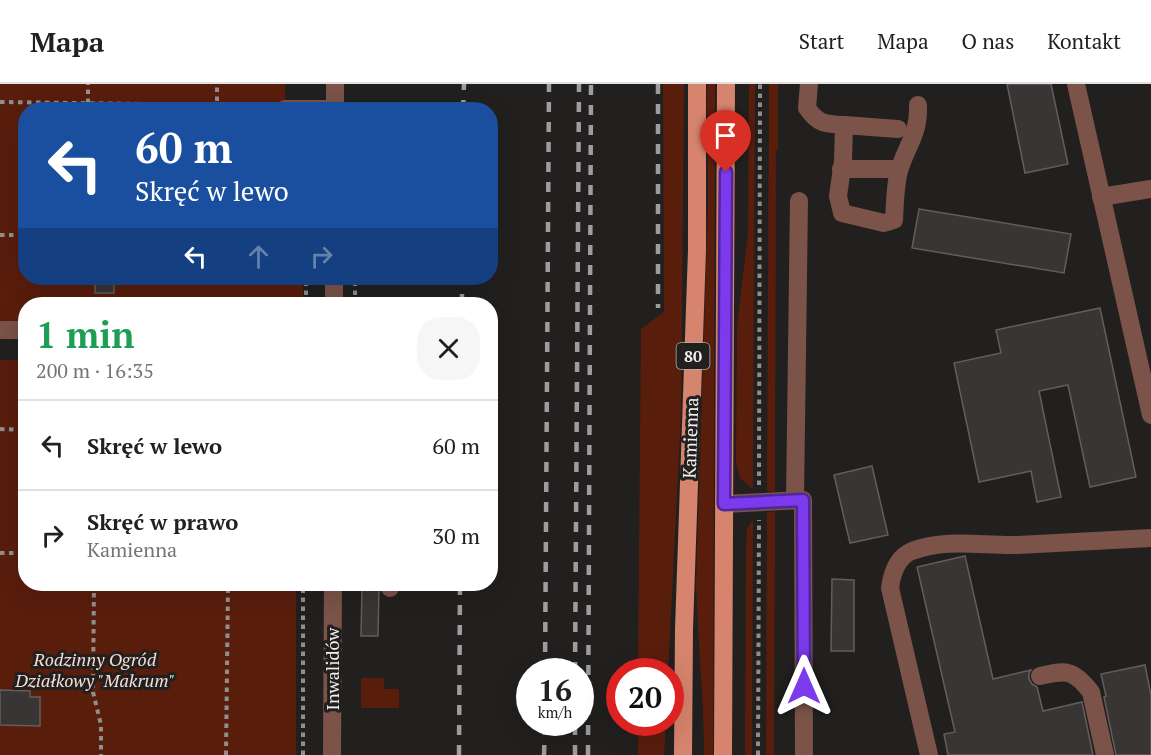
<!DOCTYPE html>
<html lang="pl">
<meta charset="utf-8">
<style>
body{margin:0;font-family:"PT Serif",serif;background:#f6f6f6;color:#202124;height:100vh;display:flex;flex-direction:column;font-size:22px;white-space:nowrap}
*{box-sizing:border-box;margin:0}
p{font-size:20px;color:#757577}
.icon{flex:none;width:33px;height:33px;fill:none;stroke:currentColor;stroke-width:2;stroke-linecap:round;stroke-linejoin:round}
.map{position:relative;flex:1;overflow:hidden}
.drawer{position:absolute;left:18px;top:213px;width:480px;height:294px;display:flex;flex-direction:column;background:#fff;border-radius:24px;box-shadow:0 6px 24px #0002}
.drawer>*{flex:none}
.hud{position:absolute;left:18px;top:18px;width:480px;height:183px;border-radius:24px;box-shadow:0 6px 24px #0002;background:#1a4fa0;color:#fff;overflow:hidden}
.speed{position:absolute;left:516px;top:574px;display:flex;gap:12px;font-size:30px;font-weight:700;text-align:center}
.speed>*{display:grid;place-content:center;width:78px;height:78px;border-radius:50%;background:#fff;box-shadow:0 6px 24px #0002;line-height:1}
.speed small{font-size:15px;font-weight:400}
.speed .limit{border:9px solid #d22;background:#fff;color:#111}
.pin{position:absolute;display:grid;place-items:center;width:51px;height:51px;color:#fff;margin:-62px -26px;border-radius:50% 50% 50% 0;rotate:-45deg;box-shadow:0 0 6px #0007}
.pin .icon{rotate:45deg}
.me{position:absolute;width:66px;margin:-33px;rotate:0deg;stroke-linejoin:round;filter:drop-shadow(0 0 4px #0008)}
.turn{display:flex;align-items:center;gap:21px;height:126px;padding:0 18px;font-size:27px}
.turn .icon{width:78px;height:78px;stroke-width:2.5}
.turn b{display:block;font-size:42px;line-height:51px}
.lanes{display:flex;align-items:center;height:57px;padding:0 18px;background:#0003;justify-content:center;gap:30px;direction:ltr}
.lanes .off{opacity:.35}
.round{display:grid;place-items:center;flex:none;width:63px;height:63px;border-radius:24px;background:#f6f6f6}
.head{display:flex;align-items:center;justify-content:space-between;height:102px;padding:0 18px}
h1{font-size:36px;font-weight:800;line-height:45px;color:#1e9e55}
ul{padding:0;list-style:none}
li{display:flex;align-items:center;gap:18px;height:90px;padding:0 18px;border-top:2px solid #e0e0e0}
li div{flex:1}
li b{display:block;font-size:22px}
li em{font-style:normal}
header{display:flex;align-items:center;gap:36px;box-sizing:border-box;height:84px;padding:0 30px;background:#fff;border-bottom:2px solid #e0e0e0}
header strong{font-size:28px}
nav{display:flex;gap:33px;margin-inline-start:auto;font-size:21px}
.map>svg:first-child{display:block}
</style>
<header>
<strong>Mapa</strong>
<nav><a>Start</a><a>Mapa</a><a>O nas</a><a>Kontakt</a></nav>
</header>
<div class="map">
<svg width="1151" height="671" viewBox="0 0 1151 671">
<rect width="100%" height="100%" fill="#22201f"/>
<!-- green -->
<g fill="#591d0c">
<polygon points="0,0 285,0 285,25 26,26 26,194 303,194 303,220 26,220 25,237 0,238"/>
<polygon points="663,0 684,0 681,330 668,588 638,588 641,245 664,228"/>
<path d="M707,0H715L713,671H704C704,614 698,557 696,501L708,120Z"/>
<polygon points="749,0 755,0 753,405 740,394 736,379 737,243 748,149"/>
<polygon points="769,0 778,0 778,66 776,67 775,408 767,407"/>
<polygon points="0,276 25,276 26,500 296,500 296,671 0,671"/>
<polygon points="775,427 774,671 766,671 767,428"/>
<polygon points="753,435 752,671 745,671 746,466 747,446"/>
<polygon points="361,594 384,594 384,605 399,605 399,624 361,624"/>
<polygon points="638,639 666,639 664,671 638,671"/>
</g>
<!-- building -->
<g fill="#383534" stroke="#615e5d" stroke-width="1.5">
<polygon points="1007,0 1051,0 1068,80 1025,89"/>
<polygon points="919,125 1071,150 1064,189 912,164"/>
<rect x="95" y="194" width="19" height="15"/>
<polygon points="1100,224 1136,393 1090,403 1068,301 1039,307 1061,413 1037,418 1031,387 979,398 954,279 1001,269 996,246"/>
<polygon points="872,382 888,451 850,459 834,391"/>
<polygon points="965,472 993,595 1031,586 1029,589 1029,595 1032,600 1037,603 1043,627 1082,618 1093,671 948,671 944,650 955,648 917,483"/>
<polygon points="832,495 854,496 854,567 831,567"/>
<polygon points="362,503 379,504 378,552 361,552"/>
<polygon points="1145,581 1151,611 1151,671 1116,671 1104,613 1106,612 1101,590"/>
<polygon points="0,606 30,607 30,613 40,613 40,642 0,641"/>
</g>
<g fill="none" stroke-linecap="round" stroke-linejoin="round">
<!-- path -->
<g stroke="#918f8e" stroke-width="4" stroke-dasharray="4.5 4.5" stroke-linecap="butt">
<polyline points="0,18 217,21 269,24"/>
<polyline points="88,19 88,0"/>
<polyline points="217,26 217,0"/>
<polyline points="0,151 26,151"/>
<polyline points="355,211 355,194"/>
<polyline points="306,220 306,194"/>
<polyline points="0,345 26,346"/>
<polyline points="759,401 760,0"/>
<polyline points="0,469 26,469"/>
<polyline points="94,500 93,608 101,641 101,671"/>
<polyline points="226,671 228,500"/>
<polyline points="303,671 303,500"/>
<polyline points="758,671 759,436"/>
</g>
<!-- minor -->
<g stroke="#7b5348" stroke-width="18">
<polyline points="335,0 335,26"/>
<path d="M809,0L807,24C818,40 825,40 844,41L843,77L838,112L842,129L884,139L894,136C895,121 895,97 900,84C908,59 919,50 918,21"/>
<polyline points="1076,0 1151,331"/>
<polyline points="285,25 335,25"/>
<polyline points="844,41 898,45"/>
<polyline points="841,85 899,85"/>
<polyline points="1101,113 1151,105"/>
<polyline points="334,220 334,194"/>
<polyline points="0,246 26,246"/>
<polyline points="795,416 799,117"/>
<polyline points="724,420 803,416 804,671"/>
<polyline points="390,504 390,500"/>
<path d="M1040,592C1066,586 1073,585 1091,608L1105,671"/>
<polyline points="332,671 333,500"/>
<path d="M929,671L890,504C892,489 897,473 912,467C947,454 982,462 1017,461C1062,459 1107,456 1151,454"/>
</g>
<!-- major -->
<g stroke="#d6846d" stroke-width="18">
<polyline points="683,671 684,545 697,166 697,0"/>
<polyline points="723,671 726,0"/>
</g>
<!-- rail -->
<g stroke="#9e9c9c" stroke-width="4.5" stroke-dasharray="10 10" stroke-linecap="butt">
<polyline points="658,0 658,224"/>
<polyline points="463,26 464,0"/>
<polyline points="462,220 462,194"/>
<polyline points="545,588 549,0"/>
<polyline points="575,588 579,0"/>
<polyline points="459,671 460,500"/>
<polyline points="544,671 545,639"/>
<polyline points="575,671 575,639"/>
<polyline points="588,671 591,0"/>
</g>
</g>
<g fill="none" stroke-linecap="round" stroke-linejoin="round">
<!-- route casing -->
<g stroke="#51269a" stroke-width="15">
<polyline id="route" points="726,88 724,420 803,416 804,602"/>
</g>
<!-- route -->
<use href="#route" stroke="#7c3aed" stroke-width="10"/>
</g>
<g text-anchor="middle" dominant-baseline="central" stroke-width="6" stroke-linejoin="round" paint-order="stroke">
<!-- shield labels -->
<rect fill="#22201f" stroke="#b4b2b1" stroke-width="1.5" x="676.5" y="259" width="33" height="26" rx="4.5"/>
<g font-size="16" font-weight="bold" fill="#f2f0f0">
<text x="693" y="272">80</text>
</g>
<!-- street labels -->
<g font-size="18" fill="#f2f0f0" stroke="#22201f">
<text transform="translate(690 354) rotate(-88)">Kamienna</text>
<text transform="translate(332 585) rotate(-90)">Inwalidów</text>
</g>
<!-- park labels -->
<g font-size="18" font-style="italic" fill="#f7dcd5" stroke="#22201f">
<text x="95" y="575">Rodzinny Ogród<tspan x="95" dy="21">Działkowy "Makrum"</tspan></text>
</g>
</g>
</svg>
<div class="speed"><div>16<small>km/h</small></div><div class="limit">20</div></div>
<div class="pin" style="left:726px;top:88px;background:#d93025"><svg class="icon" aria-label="arrive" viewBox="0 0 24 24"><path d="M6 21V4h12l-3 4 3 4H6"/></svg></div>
<svg class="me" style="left:804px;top:602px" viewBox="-20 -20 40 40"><path d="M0-17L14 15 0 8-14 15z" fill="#7c3aed" stroke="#fff" stroke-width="4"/></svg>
<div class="hud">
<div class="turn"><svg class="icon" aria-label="left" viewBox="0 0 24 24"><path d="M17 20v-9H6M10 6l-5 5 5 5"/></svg><div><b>60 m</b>Skręć w lewo</div></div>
<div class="lanes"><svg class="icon" aria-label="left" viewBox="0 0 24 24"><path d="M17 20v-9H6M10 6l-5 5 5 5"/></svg><svg class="icon off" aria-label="ahead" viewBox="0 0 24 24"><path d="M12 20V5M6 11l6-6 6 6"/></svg><svg class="icon off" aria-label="right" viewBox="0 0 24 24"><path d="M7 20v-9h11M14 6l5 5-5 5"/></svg></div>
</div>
<section class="drawer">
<div class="head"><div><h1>1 min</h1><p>200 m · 16:35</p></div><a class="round"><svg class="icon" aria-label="close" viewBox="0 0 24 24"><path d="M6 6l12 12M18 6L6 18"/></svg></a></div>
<ul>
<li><svg class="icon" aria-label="left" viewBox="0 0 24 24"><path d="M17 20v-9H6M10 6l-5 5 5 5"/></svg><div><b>Skręć w lewo</b></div><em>60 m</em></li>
<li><svg class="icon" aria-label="right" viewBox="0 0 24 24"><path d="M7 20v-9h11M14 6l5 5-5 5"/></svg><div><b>Skręć w prawo</b><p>Kamienna</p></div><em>30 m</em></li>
</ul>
</section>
</div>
